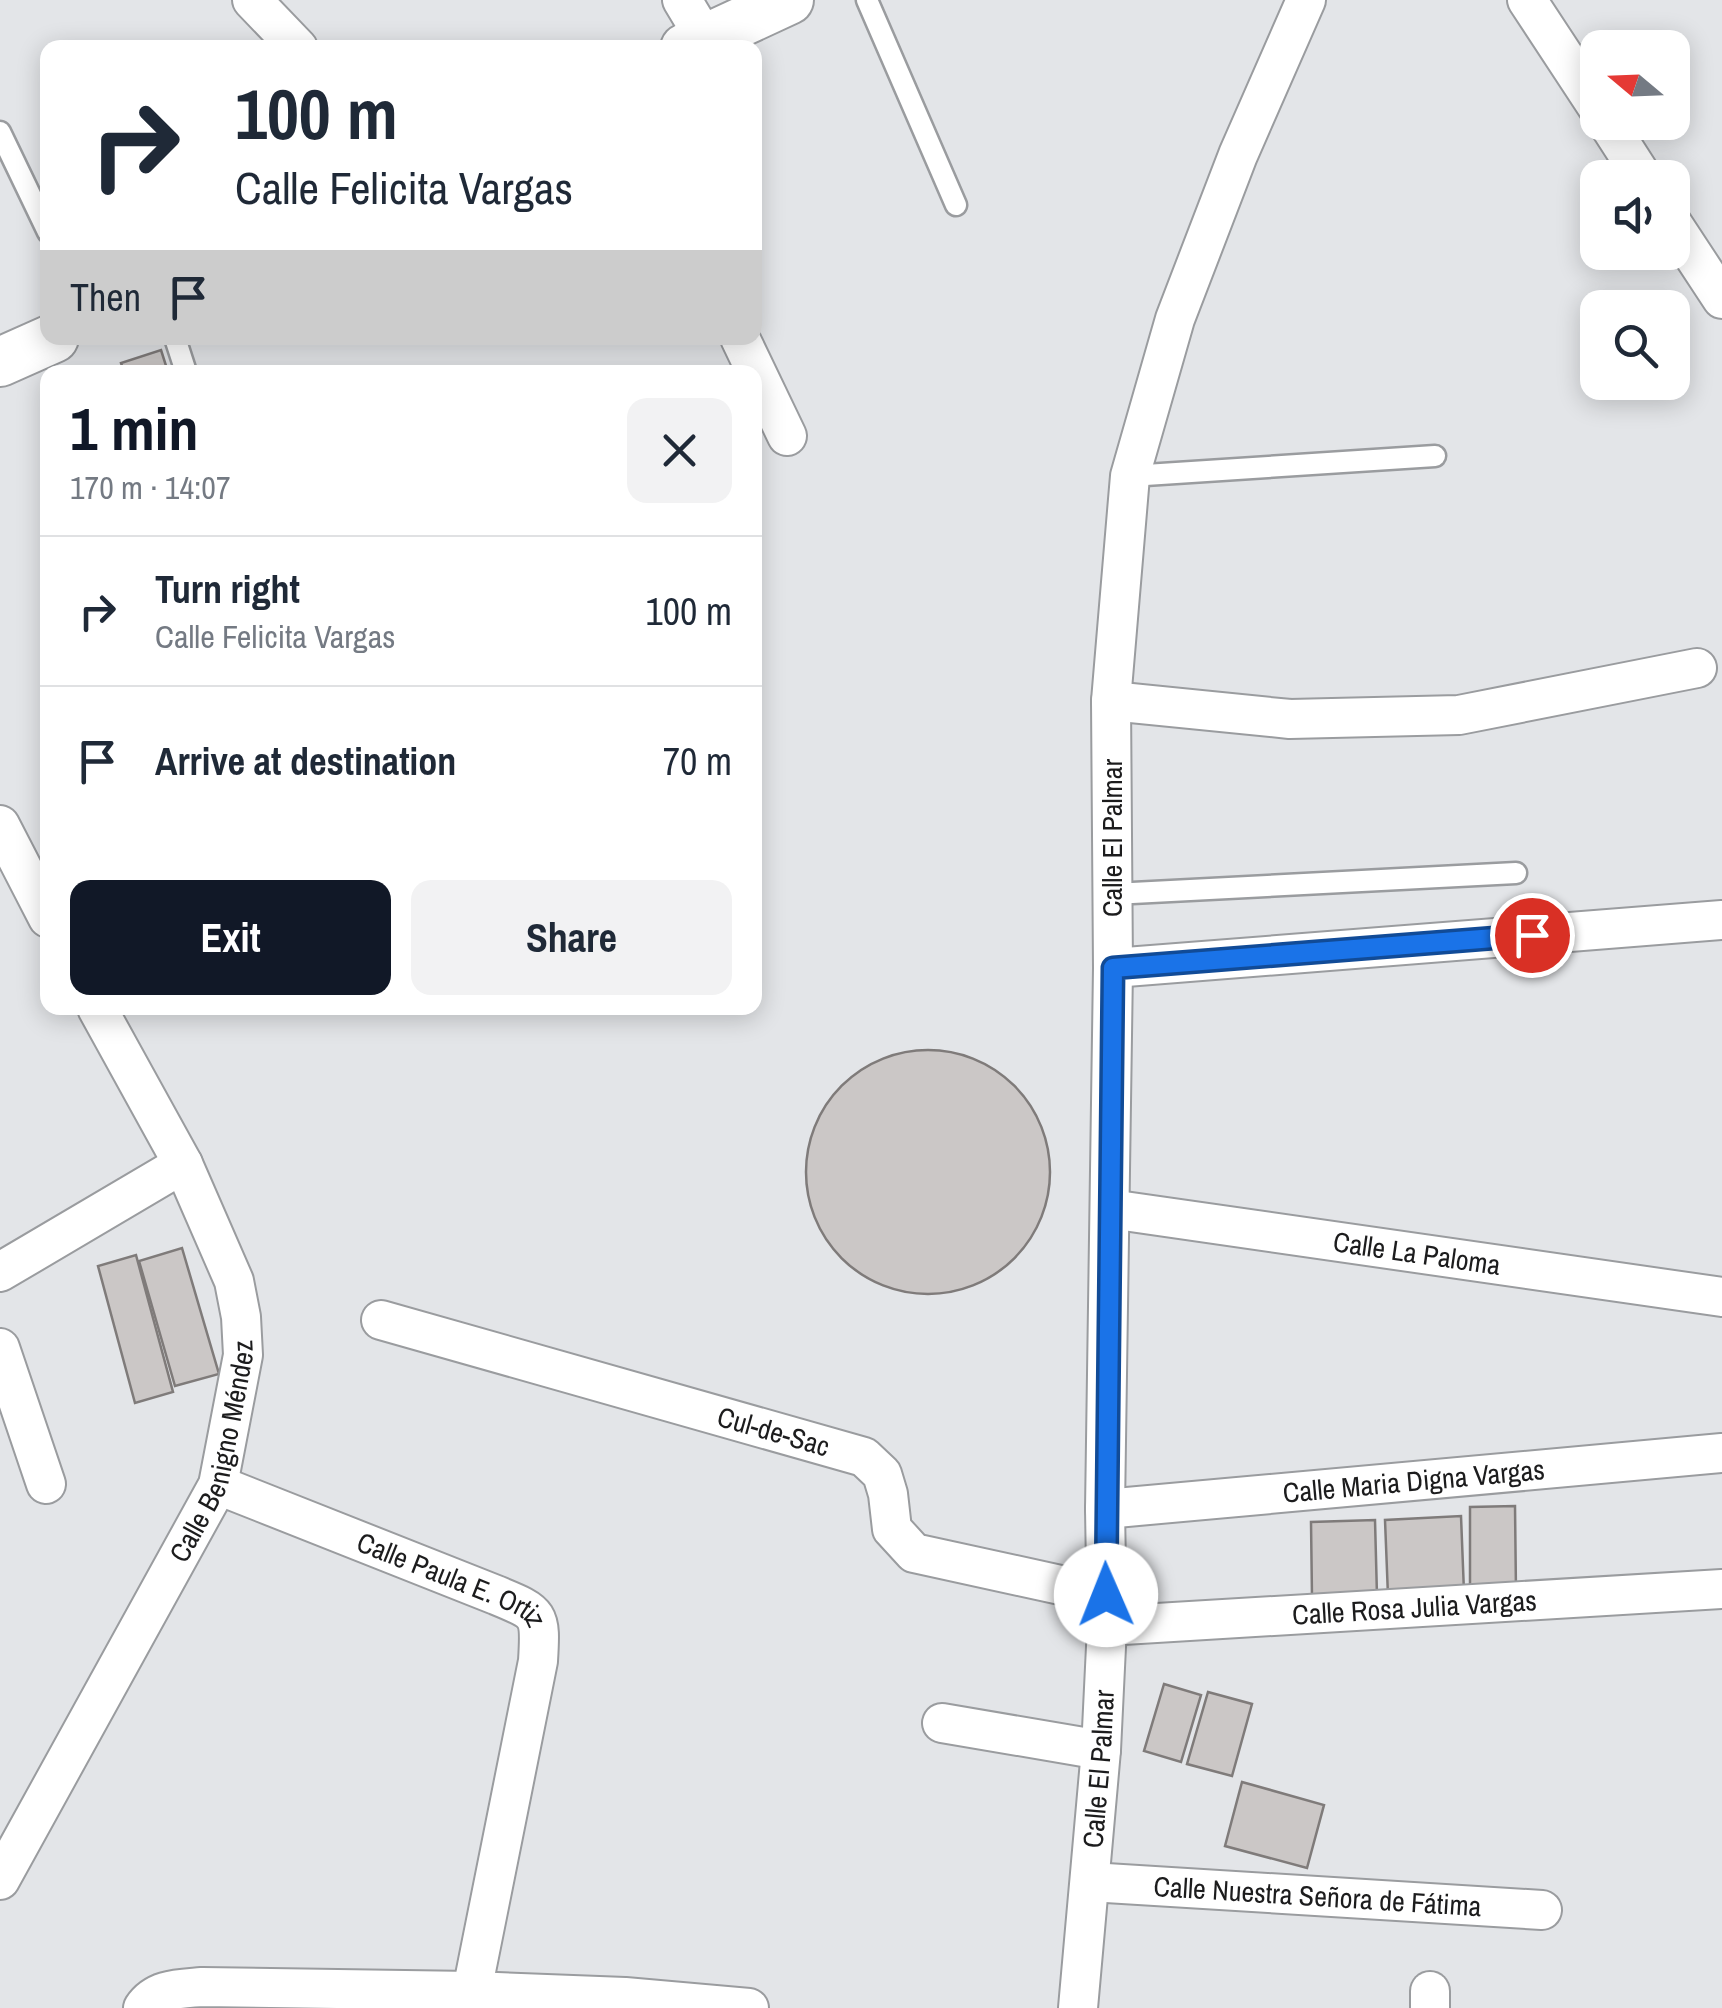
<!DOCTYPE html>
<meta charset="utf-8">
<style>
body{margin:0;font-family:"Archivo Narrow",sans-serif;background:#f2f2f3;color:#1f2937;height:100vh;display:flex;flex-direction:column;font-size:38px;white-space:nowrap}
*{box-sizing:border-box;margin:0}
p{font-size:32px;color:#747a83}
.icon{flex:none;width:55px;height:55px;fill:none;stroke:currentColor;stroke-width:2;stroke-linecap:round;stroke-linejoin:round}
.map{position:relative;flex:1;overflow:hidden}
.sheet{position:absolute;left:40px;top:365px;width:722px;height:650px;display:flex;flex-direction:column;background:#fff;border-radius:20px;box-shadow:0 5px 25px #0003}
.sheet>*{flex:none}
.banner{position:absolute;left:40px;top:40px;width:722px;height:305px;border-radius:20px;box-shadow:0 5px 25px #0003;background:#fff;color:#1f2937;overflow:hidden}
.needle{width:65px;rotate:289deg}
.buttons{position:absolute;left:1580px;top:30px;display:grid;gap:20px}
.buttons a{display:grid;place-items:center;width:110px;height:110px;border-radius:20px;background:#fff;box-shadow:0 5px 25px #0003;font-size:50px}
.pin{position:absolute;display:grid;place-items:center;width:85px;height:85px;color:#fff;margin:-42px;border:5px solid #fff;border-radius:50%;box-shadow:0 2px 10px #0007}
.me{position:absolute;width:110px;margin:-55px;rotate:359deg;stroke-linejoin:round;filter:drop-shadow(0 0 8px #0008)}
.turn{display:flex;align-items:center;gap:35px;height:210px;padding:0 30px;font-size:45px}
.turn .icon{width:130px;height:130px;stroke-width:2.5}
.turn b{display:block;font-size:70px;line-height:85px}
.then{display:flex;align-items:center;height:95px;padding:0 30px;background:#0003;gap:20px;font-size:38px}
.round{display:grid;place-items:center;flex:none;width:105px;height:105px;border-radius:20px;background:#f2f2f3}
.headline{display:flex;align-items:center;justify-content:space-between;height:170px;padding:0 30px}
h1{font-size:60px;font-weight:800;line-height:75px;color:#111827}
.cta{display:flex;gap:20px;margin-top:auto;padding:20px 30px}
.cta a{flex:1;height:115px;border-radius:20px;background:#111827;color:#fff;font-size:40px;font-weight:800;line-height:115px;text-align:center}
.cta a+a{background:#f2f2f3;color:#1f2937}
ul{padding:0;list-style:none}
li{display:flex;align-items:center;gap:30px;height:150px;padding:0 30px;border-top:2px solid #e0e1e3}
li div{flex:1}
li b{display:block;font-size:38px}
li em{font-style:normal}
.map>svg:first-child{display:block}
</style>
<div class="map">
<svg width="1722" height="2008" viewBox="0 0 1722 2008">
<rect width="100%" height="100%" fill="#e3e5e8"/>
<!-- building -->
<g fill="#cbc7c6" stroke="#7f7b7a" stroke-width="2.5">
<polygon points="161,350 168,372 124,372 121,363"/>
<circle cx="928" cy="1172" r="122"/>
<polygon points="182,1248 219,1374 175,1386 139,1261"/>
<polygon points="136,1255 173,1392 135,1403 98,1266"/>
<polygon points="1515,1506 1516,1592 1470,1592 1470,1507"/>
<polygon points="1461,1516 1464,1592 1388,1596 1385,1520"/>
<polygon points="1375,1520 1377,1596 1312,1597 1311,1522"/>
<polygon points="1164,1684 1201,1695 1181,1762 1144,1751"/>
<polygon points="1208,1692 1252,1704 1232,1776 1187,1764"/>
<polygon points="1242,1782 1324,1805 1307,1868 1225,1846"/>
</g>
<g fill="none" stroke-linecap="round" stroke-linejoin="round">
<!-- service casing -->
<g stroke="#9a9c9f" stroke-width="25">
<g id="service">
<polyline points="867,0 956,205"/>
<polyline points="0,132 48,232"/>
<polyline points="175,338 186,372"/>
<polyline points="1130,476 1435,456"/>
<polyline points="1113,894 1516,873"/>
</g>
</g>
<!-- minor casing -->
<g stroke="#9a9c9f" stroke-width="42">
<g id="minor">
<polyline points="252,0 298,48"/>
<polyline points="682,0 706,40"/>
<polyline points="1527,0 1598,108"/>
<polyline points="1607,122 1643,178"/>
<polyline points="1672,223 1722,299"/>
<polyline points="740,338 787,436"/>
<polyline points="1111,701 1290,719 1459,715 1697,668"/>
<polyline points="0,825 48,918"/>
<polyline points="1113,968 1722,920"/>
<path id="s1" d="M1110,1209L1722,1297"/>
<polyline points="0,1272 183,1164"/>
<path id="s2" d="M381,1320L864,1457L882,1474L888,1494L892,1529L914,1553L1106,1595"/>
<polyline points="0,1348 46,1484"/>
<path id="s3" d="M218,1485L496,1595C540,1613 541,1613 538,1661L472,1991L473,2008"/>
<path id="s4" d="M1105,1509L1722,1453"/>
<path id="s5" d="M1107,1626L1722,1589"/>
<polyline points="942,1723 1101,1750"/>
<path id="s6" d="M0,1880L218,1485L243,1355L241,1317L234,1281L183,1164L97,1008"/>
<path id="s7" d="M1090,1882L1542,1910"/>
<path d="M143,2008C156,1988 180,1989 202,1987L472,1991L625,1997L749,2008"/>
<path id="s8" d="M1078,2008L1101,1750L1107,1626L1105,1509L1113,968L1111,701L1130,476L1175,319L1238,155L1306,0"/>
<polyline points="1430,2008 1430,1991"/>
</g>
</g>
<!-- tertiary casing -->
<g stroke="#9a9c9f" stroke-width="52">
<g id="tertiary">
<polyline points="685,48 789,0"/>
<polyline points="0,362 54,338"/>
</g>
</g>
<!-- service -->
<use href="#service" stroke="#fff" stroke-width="20"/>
<!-- minor -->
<use href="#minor" stroke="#fff" stroke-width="38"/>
<!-- tertiary -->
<use href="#tertiary" stroke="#fff" stroke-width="48"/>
</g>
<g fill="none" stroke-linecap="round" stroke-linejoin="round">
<!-- route casing -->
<g stroke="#114b97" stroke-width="25">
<polyline id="route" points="1106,1595 1113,968 1532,935"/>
</g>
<!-- route -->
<use href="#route" stroke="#1a73e8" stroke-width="18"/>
</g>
<g text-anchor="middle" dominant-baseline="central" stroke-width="9" stroke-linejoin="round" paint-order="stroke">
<!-- street labels -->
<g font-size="28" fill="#1c1c1d" stroke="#fff">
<text transform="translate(1112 838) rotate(-90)">Calle El Palmar</text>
<text stroke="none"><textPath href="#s1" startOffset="310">Calle La Paloma</textPath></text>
<text stroke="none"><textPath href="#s2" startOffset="408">Cul-de-Sac</textPath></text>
<text stroke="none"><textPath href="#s6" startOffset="482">Calle Benigno Méndez</textPath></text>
<text stroke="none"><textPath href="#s4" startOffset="310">Calle Maria Digna Vargas</textPath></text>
<text stroke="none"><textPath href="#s3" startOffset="252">Calle Paula E. Ortiz</textPath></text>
<text stroke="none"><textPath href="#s5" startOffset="308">Calle Rosa Julia Vargas</textPath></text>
<text stroke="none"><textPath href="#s8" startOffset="240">Calle El Palmar</textPath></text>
<text stroke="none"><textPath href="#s7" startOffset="228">Calle Nuestra Señora de Fátima</textPath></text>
</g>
</g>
</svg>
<div class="buttons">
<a><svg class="needle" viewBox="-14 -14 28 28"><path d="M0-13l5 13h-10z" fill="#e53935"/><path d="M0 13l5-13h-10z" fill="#747a83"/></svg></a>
<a><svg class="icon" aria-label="sound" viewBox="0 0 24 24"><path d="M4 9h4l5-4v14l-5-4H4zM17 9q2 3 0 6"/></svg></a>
<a><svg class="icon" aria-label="search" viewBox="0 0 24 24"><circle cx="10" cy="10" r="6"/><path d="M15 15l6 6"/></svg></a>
</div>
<div class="pin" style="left:1532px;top:935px;background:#d93025"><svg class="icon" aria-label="arrive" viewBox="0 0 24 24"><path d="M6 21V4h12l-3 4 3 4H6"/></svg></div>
<svg class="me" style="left:1106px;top:1595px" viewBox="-20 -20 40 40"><circle r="19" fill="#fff"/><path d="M0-13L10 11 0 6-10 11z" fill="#1a73e8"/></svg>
<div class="banner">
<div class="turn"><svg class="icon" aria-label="right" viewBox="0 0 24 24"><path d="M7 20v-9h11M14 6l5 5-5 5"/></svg><div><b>100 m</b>Calle Felicita Vargas</div></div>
<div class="then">Then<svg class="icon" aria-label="arrive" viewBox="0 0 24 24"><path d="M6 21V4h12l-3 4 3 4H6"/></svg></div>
</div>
<section class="sheet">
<div class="headline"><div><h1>1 min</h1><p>170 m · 14:07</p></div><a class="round"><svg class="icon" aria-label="close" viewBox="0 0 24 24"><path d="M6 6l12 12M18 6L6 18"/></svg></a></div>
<ul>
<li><svg class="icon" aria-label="right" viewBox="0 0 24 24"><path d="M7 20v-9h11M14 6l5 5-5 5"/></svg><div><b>Turn right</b><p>Calle Felicita Vargas</p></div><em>100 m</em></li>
<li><svg class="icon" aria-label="arrive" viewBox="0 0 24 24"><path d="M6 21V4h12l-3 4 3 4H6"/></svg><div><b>Arrive at destination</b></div><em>70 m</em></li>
</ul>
<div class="cta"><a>Exit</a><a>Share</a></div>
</section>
</div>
